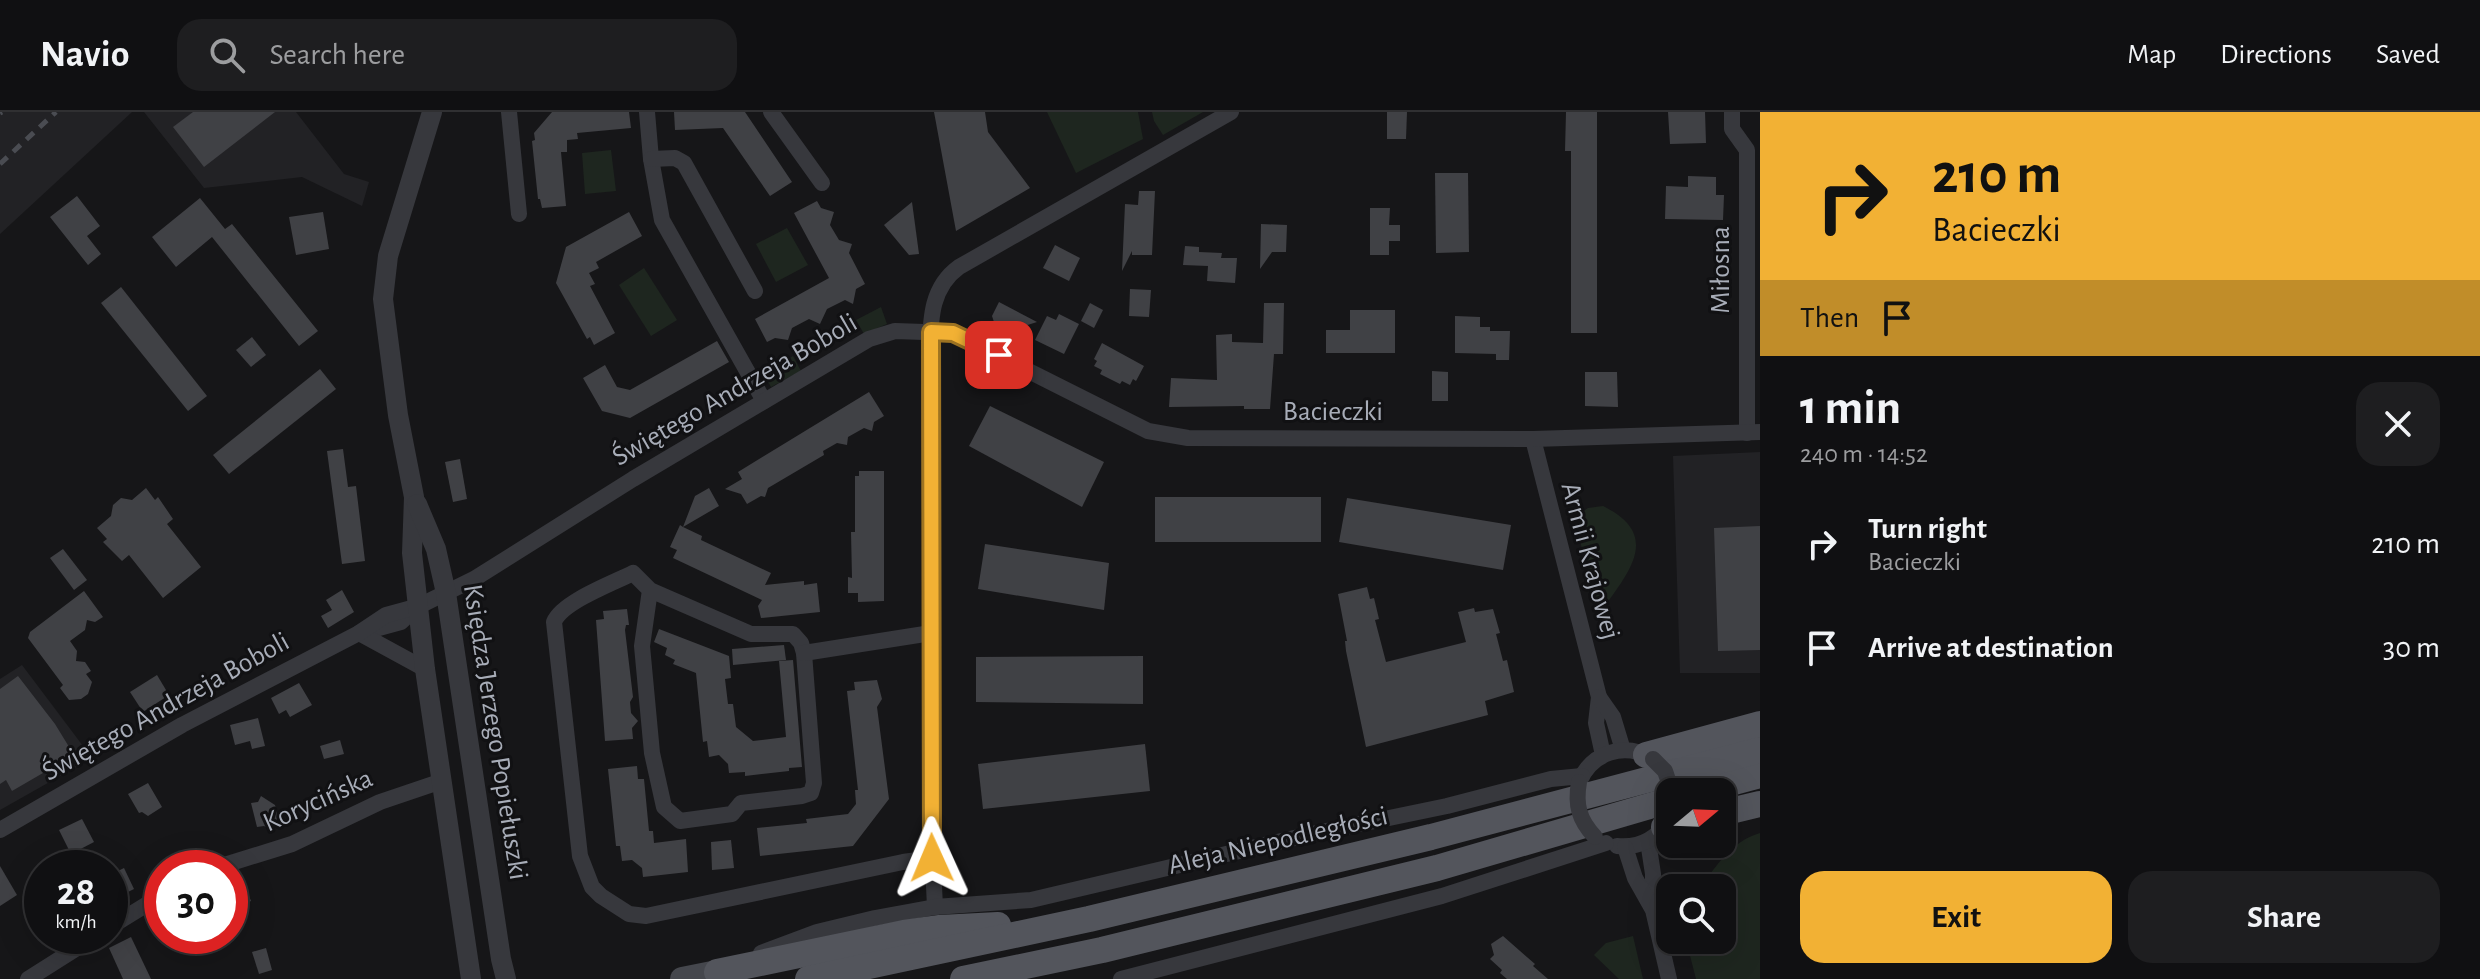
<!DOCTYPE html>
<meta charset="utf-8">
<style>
body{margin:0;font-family:"Alegreya Sans",sans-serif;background:#1e1e20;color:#f1f3f6;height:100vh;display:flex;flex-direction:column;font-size:30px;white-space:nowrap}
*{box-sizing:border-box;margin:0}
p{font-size:26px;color:#9c9d9f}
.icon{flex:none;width:44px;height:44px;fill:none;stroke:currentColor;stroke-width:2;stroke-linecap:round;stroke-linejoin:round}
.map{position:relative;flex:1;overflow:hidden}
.details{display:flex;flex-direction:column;background:#101012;width:720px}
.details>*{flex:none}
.hud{background:#f2b134;color:#111;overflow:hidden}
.needle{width:52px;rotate:71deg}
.controls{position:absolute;left:1656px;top:666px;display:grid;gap:16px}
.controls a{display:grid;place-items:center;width:80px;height:80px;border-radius:16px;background:#101012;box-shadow:0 8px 32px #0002,0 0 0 2px #303032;font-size:40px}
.speed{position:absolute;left:24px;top:738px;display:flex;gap:16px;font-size:40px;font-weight:700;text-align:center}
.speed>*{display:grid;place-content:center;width:104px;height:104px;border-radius:50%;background:#101012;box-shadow:0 8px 32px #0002,0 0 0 2px #303032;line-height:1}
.speed small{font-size:20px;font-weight:400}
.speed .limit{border:12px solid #d22;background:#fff;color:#111}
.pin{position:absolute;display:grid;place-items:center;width:68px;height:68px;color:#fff;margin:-34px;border-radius:16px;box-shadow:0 4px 12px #0006}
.me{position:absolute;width:88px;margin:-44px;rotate:359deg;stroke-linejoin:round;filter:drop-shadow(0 0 6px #0008)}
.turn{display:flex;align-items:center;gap:28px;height:168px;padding:0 40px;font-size:36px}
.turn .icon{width:104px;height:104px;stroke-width:2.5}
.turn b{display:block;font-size:56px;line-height:68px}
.then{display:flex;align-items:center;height:76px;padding:0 40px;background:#0003;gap:16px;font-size:30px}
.round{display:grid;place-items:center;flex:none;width:84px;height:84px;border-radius:24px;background:#1e1e20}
.head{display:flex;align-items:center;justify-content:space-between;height:136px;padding:0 40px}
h1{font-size:48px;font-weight:600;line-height:60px}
.action{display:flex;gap:16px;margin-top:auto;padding:16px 40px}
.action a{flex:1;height:92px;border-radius:24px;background:#f2b134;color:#111;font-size:32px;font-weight:600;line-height:92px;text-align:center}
.action a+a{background:#1e1e20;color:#f1f3f6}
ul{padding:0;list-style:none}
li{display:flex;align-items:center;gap:24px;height:104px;padding:0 40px}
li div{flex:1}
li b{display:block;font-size:30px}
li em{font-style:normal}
header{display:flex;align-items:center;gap:48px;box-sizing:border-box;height:112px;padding:0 40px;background:#101012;border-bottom:2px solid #303032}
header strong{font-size:38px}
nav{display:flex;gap:44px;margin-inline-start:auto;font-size:28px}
.search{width:560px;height:72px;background:#1e1e20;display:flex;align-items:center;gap:20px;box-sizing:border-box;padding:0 28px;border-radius:24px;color:#9c9d9f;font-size:30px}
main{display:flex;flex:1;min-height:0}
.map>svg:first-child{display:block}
</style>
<header>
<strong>Navio</strong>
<div class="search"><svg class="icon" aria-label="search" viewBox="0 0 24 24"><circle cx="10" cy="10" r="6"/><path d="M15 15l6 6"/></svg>Search here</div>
<nav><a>Map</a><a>Directions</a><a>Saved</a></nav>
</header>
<main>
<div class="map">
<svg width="1760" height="867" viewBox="0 0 1760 867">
<rect width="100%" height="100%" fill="#161618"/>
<!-- built -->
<g fill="#222225">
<polygon points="0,0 132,0 0,122"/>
<polygon points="144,0 296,0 344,62 369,70 362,94 302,65 204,76"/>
<polygon points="1760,340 1760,561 1680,561 1673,344"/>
<polygon points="22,553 92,646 0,698 0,567"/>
</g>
<!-- green -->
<g fill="#1e261f">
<polygon points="1047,0 1138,0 1143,27 1076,61"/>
<polygon points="1152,0 1203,0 1163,23 1154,9"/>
<polygon points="611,38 616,79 585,82 582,41"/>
<polygon points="787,116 808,153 776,170 756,132"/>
<polygon points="644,156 677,208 651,224 619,173"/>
<polygon points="881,195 887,212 864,222 856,208"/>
<polygon points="793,244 801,259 771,275 763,261"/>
<path d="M1603,394C1664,424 1627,462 1599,502L1574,406L1588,396Z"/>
<path d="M1760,721V867H1696L1686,828H1722V776H1700C1717,753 1732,729 1760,721Z"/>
<polygon points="1633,824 1643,867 1619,867 1594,843 1606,831"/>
</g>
<!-- building -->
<g fill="#404145">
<polygon points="193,0 275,0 204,55 173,15"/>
<polygon points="552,0 629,0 631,16 577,21 578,27 567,28 567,40 561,40 566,94 542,96 540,87 538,87 532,29 535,28 534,21"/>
<polygon points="674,0 745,0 792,70 770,84 723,16 675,18"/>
<polygon points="934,0 985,0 988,20 1030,76 956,119"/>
<polygon points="1387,0 1407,0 1406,27 1387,27"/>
<polygon points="1566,0 1597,0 1597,221 1571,221 1571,39 1565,39"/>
<polygon points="1668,0 1705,0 1706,31 1670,32"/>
<polygon points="1435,61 1468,61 1469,140 1436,141"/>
<polygon points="1688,64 1716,65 1716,83 1724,83 1723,108 1665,107 1666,74 1688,75"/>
<polygon points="1139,79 1155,79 1152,143 1132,143 1132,139 1122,159 1125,92 1138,93"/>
<polygon points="77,84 100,114 87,124 101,142 88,153 50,105"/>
<polygon points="200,86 225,117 232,112 318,219 299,234 212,125 176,155 152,125"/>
<polygon points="817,89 821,96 834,100 830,113 839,128 852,132 849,141 865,172 856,177 853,192 845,188 827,197 820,212 809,207 792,216 788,228 775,226 767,230 755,207 829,166 794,101"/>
<polygon points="912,90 919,142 909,143 884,113"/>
<polygon points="1370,96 1390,96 1389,113 1400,113 1400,129 1389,129 1389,143 1370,143"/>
<polygon points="323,100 329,137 296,143 289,105"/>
<polygon points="629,100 642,124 596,150 599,156 589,161 595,172 590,174 615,221 594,233 590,225 587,227 556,171 566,135"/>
<polygon points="1261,112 1287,113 1286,140 1272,140 1260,157"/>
<polygon points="1055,133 1080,146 1069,169 1043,156"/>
<polygon points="1185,134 1199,135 1199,140 1222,141 1221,146 1237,146 1235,171 1207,169 1208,154 1183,153"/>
<polygon points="121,175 207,284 188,299 101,191"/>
<polygon points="1130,177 1151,178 1149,205 1129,204"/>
<polygon points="999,190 1037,210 1003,221 997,219 992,204"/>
<polygon points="1090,191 1103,198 1094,216 1081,209"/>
<polygon points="1264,191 1284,191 1283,242 1274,242 1270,297 1244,297 1244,294 1169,295 1171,266 1217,268 1216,223 1232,222 1232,230 1263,231"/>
<polygon points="1350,198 1395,198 1395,241 1326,241 1326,218 1350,218"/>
<polygon points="1059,202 1079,212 1064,242 1035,228 1047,204 1056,208"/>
<polygon points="1455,204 1480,205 1480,215 1490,215 1490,219 1510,219 1509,248 1496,248 1496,242 1455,241"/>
<polygon points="252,225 266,243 251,255 236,238"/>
<polygon points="717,229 729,250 630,306 602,299 583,266 605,253 617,275 630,278"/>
<polygon points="1102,231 1144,254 1136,269 1133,267 1130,273 1122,269 1120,272 1100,262 1102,258 1094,254 1097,249 1094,247"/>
<polygon points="320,257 336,277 229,362 213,343"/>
<polygon points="1432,259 1448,260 1448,289 1432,289"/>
<polygon points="1585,260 1617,260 1618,295 1585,294"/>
<polygon points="869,280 884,304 874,310 872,319 864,316 848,325 847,333 837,331 823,339 824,343 768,376 765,385 761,384 747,392 741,382 725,377 742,367 738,360"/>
<polygon points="990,294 1104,350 1082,395 969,334"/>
<polygon points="343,337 348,375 356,374 365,449 342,452 327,339"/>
<polygon points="460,347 467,387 453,390 445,350"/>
<polygon points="859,359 884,359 884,489 858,490 858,481 848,481 848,465 852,466 851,420 855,420 855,364 859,364"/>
<polygon points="146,376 155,388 158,385 173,407 167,412 201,455 163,486 129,443 122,449 103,430 107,427 97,416 111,404 113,393 121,386 132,388"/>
<polygon points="709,376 719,394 683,415 702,424 701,428 771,461 765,473 804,469 804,473 817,471 820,500 761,506 758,494 762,488 673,446 677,438 670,435 680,413 683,415 695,384"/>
<rect x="1155" y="385" width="166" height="45"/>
<polygon points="1347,386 1511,413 1503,458 1339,430"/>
<polygon points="1760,414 1760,538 1718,539 1714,416"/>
<polygon points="985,432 1109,451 1104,498 978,477"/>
<polygon points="63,437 87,468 74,478 50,446"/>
<polygon points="1367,475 1370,487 1374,486 1379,507 1375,508 1386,550 1466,530 1458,500 1474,496 1475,500 1493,497 1500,521 1496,522 1503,549 1507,548 1514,580 1485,589 1488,603 1366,635 1346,539 1345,529 1347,529 1338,482"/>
<polygon points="342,478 354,500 328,516 321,504 332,498 326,488"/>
<polygon points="84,479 103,505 95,510 87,508 85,518 70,529 77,539 76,549 85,550 91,559 86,562 92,570 88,582 81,587 69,588 60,576 63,573 28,526 30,520"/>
<polygon points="627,497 629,513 626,513 625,518 633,585 630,590 631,601 638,609 632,616 633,627 605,629 596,508 604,507 603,499"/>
<polygon points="659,517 729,544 731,566 725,567 728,592 733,592 736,615 753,629 786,625 779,549 793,548 802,655 789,656 789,659 745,664 745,660 729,661 728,652 719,643 709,645 707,629 703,630 696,561 673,552 675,548 665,543 667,536 654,530"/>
<polygon points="784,533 786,548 733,553 732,537"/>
<polygon points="1143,544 1143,592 976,590 976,545"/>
<polygon points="157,563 169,583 143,600 130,580"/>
<polygon points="18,564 55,612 74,643 12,679 6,668 0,672 0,577"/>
<polygon points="877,568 882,587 877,595 889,687 853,734 760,744 757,716 807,711 806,707 848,702 856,692 855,678 858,678 847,579 855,578 854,570"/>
<polygon points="299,571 312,593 290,605 286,598 279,602 271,586"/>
<polygon points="258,606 265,634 252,637 250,629 235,633 230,613"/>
<polygon points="340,628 344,642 324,647 320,634"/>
<polygon points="1145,632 1150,679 983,697 978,652"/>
<polygon points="637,654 638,667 644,667 649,719 653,719 654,731 686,727 688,760 643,765 642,756 632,748 622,749 620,734 616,734 608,657"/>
<polygon points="148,671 162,695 148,704 142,700 139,701 128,682"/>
<polygon points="261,684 275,693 279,710 273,711 270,717 264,714 257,715 251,691 258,690"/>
<polygon points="82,707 94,730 71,742 59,718"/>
<polygon points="731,728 734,756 712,758 711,730"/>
<polygon points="0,754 17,783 0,794"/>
<polygon points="124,756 134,777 110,789 110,763"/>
<polygon points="243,769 251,789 230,798 230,774"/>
<polygon points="1503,824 1535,852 1533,854 1548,867 1507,867 1500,861 1502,858 1490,847 1494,843 1491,832"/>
<polygon points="131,825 151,867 123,867 109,836"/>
<polygon points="266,836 272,858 259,862 252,840"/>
</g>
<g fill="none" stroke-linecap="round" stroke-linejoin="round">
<!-- minor -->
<g stroke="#37383d" stroke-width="16">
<polyline points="509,0 519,102"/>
<polyline points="647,0 651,47 662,108 764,289"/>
<polyline points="771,0 822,71"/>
<polyline points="1732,0 1732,17 1747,38 1747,321"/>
<polyline points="651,47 675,46 684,51 755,179"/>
<polyline points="1533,327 1599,585 1596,611 1603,643"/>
<path d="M650,478L642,534L652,641L664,695L680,709L732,702L741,691L802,684L811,681L814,671L804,541L801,531L793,522H751L650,478L633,461C613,471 562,490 554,510L580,744L592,775L601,784L629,802L646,804L903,750L932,746"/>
<polyline points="368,519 401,510 417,495"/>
<polyline points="359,521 425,557"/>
<polyline points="804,541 931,521"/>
<polyline points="1599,585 1613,605 1623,638"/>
<path d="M1579,670C1592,640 1624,630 1652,646"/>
<polyline points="0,718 182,613 359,521 386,503 419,494 474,467 633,367 869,227 895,219 953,221 1148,319 1188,326 1533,327 1760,320"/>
<polyline points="1648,729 1653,762 1653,796"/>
<path d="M1617,734C1639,736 1657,727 1668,708"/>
<polyline points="1625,735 1635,766 1653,798 1669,867"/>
<polyline points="215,756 292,732 380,690 442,669"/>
<path d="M935,795L932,732L929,252C931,216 927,178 959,155L1231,0"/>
<polyline points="110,815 162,783"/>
<polyline points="761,841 817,820 875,806 935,795 1031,788 1307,723 1447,694 1551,667 1582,664"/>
<polyline points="28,867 96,824"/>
<polyline points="1121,867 1442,784 1606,731"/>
</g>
<!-- tertiary -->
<g stroke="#37383d" stroke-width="20">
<polyline points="432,0 388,144 383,187 398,303 414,385 412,441 425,557 471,867"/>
<polyline points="417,392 436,437 446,481 501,847 506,867"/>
</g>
<!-- secondary -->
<polyline stroke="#45474d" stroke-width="24" points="682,867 717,860"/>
<!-- primary -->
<g stroke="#53555c" stroke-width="26">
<polyline points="1646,643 1760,612"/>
<polyline points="1697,680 1760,663"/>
<polyline points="1722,701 1760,692"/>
<polyline points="1664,715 1670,714"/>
<polyline points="717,860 904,821 940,816 998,813"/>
<polyline points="808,867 1089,807 1431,725 1760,638"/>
<polyline points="963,867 1102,838 1437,756 1670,688"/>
</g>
<!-- rail -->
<g stroke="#4a4c52" stroke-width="5" stroke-dasharray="10 8" stroke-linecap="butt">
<polyline points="0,1 2,0"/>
<polyline points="0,52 56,0"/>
</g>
<!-- minor-bridge -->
<g stroke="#37383d" stroke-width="16">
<polyline points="1653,647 1665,659 1672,680"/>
<path d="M1579,670C1575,693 1579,708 1595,725"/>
</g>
</g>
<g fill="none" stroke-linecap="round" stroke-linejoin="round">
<!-- route casing -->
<g stroke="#9d7322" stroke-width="20">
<polyline id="route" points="932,746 931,220 953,221 999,243"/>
</g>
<!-- route -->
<use href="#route" stroke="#f2b134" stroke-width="14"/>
</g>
<g text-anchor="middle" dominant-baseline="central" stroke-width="6" stroke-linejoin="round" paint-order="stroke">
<!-- street labels -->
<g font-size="28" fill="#a8adb8" stroke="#111113">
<text transform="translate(1721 158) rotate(-90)">Miłosna</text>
<text transform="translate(735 278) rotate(-30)">Świętego Andrzeja Boboli</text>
<text x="1333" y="300">Bacieczki</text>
<text transform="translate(1590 449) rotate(75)">Armii Krajowej</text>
<text transform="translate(166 595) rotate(-29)">Świętego Andrzeja Boboli</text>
<text transform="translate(495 620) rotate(81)">Księdza Jerzego Popiełuszki</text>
<text transform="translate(318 689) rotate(-24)">Korycińska</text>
<text transform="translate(1278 729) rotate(-13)">Aleja Niepodległości</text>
</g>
</g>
</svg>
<div class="controls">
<a><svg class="needle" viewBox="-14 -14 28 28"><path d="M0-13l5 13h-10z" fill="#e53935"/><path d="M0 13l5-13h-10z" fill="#9c9d9f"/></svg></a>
<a><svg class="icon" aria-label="search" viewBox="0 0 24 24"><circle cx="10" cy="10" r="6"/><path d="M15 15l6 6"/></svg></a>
</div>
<div class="speed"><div>28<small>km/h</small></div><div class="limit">30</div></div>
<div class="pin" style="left:999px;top:243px;background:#d93025"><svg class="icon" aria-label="arrive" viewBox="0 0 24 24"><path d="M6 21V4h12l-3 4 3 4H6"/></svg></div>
<svg class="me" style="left:932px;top:746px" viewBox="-20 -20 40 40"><path d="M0-17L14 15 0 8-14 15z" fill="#f2b134" stroke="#fff" stroke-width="4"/></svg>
</div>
<section class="details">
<div class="hud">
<div class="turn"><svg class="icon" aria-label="right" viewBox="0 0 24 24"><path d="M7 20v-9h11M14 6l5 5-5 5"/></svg><div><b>210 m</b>Bacieczki</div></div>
<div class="then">Then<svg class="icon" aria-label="arrive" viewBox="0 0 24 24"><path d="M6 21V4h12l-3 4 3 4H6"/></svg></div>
</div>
<div class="head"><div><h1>1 min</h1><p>240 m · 14:52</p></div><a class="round"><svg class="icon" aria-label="close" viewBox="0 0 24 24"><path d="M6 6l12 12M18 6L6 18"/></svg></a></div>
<ul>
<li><svg class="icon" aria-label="right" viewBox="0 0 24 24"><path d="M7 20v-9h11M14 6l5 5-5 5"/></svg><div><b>Turn right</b><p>Bacieczki</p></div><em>210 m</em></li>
<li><svg class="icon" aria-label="arrive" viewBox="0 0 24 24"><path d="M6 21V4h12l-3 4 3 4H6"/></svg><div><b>Arrive at destination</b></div><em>30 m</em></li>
</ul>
<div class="action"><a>Exit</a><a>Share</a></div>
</section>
</main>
